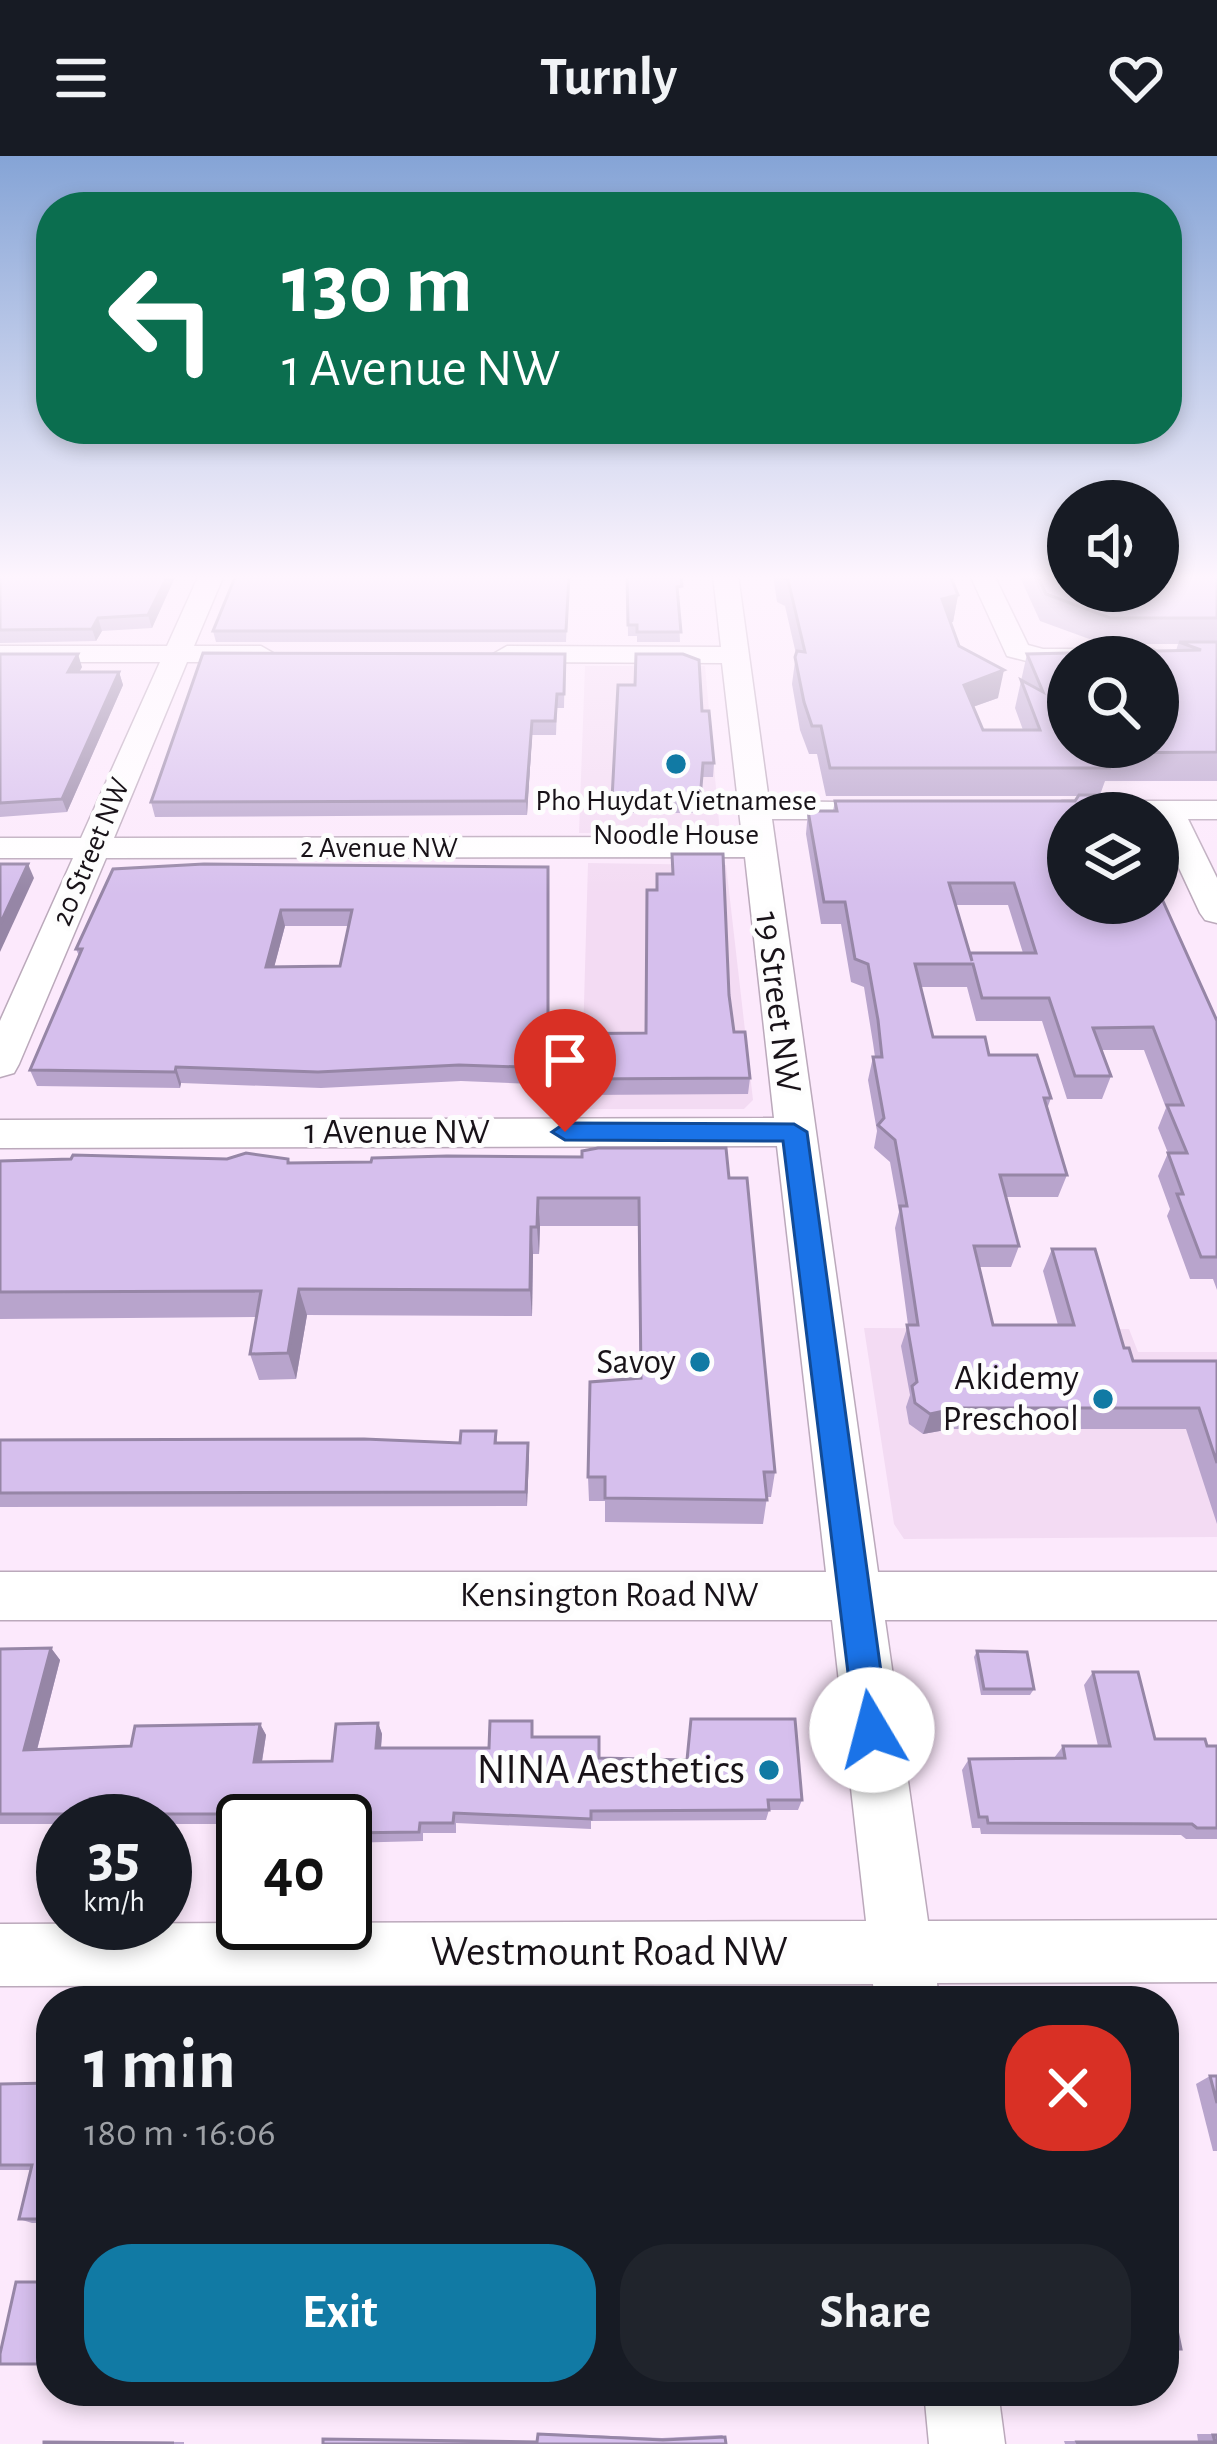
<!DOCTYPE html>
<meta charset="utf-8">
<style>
body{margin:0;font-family:"Alegreya Sans",sans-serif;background:#20242c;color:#f1f3f6;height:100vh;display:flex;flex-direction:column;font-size:45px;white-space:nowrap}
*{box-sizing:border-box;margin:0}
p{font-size:39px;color:#9ea1a6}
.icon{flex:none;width:66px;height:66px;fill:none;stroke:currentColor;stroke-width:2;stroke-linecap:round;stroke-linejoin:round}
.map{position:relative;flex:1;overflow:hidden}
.side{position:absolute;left:36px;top:1830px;width:1143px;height:420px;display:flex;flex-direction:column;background:#171b24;border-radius:48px;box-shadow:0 6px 18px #0003}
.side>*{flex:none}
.banner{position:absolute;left:36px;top:36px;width:1146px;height:252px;border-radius:48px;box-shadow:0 6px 18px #0003;background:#0b6e4f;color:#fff;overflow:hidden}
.tools{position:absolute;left:1047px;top:324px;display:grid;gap:24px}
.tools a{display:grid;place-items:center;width:132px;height:132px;border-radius:50%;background:#171b24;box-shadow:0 6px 18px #0003;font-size:60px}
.speed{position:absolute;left:36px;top:1638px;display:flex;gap:24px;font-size:60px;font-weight:700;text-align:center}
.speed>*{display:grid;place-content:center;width:156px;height:156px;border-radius:50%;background:#171b24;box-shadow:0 6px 18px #0003;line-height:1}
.speed small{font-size:30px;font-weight:400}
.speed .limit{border:6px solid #111;border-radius:18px;background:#fff;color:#111}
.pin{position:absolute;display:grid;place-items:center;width:102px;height:102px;color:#fff;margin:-123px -51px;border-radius:50% 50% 50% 0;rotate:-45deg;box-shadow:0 0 12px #0007}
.pin .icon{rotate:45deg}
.me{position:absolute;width:132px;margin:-66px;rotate:352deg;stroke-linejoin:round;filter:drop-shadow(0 0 9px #0008)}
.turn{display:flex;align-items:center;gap:42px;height:252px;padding:0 48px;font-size:54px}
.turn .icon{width:156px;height:156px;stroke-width:2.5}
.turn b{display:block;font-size:84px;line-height:102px}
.round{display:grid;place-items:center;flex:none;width:126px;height:126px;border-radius:48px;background:#20242c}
.overview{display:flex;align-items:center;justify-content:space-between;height:204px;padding:0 48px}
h1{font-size:72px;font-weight:600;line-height:90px}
.button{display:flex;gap:24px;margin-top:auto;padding:24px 48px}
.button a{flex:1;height:138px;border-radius:48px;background:#117aa4;color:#fff;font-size:48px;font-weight:600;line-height:138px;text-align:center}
.button a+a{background:#20242c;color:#f1f3f6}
header{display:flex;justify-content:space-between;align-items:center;height:156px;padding:0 48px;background:#171b24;font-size:54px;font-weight:600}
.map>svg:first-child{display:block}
</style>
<header><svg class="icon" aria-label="menu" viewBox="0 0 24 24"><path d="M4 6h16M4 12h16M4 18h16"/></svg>Turnly<svg class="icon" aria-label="heart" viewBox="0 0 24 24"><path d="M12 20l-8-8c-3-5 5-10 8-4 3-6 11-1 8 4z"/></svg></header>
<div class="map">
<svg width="1217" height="2288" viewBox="0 0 1217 2288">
<rect width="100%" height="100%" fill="#fce9fc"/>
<!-- built -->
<g fill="#f3dbf3">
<polygon points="585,510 705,510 720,677 579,677"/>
<polygon points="588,707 726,709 753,944 744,953 581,953"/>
<polygon points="864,1172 1129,1173 1138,1196 1217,1196 1217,1381 904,1383 894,1368"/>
</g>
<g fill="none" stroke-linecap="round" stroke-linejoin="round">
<!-- minor casing -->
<g stroke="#bba9bb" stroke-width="3">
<g id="minor">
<polygon points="199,419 224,419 194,490 261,490 275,498 261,506 187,506 114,682 742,681 722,507 507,506 493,498 507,490 721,491 713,419 738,419 769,645 905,647 910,654 894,663 772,663 878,1416 1217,1416 1217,1464 885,1464 928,1765 1217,1764 1217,1826 937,1827 939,1845 875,1845 873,1828 0,1830 0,1768 866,1765 832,1464 0,1464 0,1416 826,1416 777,990 0,992 0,964 774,962 745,701 106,702 19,908 14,917 0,921 0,865 73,702 0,702 0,682 81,682 160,506 0,506 0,490 167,490"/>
<polygon points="970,419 994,419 1028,489 1043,493 1153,493 1167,501 1158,508 1158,501 1068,501 1068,509 1042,509 1007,500"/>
<polygon points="1062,645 1217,645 1217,663 1188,663 1217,722 1217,767 1205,764 1200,757 1158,667 1158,657 1051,661 1046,654"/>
<polygon points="924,2235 998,2235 1005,2288 929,2288"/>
</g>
</g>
<!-- minor -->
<use href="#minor" fill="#fff" fill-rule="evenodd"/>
</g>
<!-- wall -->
<g fill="#b8a4cc" fill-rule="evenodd">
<polygon points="0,419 176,419 152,472 102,475 96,485 0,487"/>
<polygon points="569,419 566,486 216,486 213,475"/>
<polygon points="627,419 681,441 678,441 680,486 637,486 637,480 628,480"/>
<path d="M773,419H950L958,439L953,466H951L959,490L998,542L973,551L983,574H1023L1015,552L1027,498L1176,495L1178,488H1103L1040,465L1019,419H1217V625H1105L1100,639L1217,865V1134L1213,1123H1190L1167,1060L1170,1053L1158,1020L1168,997L1158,972L1166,952L1144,894H1101L1111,920L1102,943H1067L1042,865H976L967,831H921L933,881L989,899L1051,942L1047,953L1067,1019L1058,1041H1006L1019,1090L1011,1111H980L993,1169H1058L1043,1115L1052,1093L1133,1205H1217V1368L1186,1273H951L923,1278L909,1268L906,1251L910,1239L901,1190L908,1169L895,1072L899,1056L890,1006L874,992L877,975L868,924L873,901H875L873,887L864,831L851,826L841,768H821L806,678L808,655H833L835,645H1075L1078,640H826L817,598H809L800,574L792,528L796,498L785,450L777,446ZM956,749H1008L1023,797L970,798Z"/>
<polygon points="0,498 82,511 79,516 119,516 123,529 67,656 0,661"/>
<polygon points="565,498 564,552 557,552 556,579 532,579 527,659 155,661 151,646"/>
<polygon points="618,529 702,555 714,607 713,621 702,621 699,657 612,657"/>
<path d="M672,698L729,839L734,876L750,922L748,938L583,939V930L461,925L321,932L181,927L180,932L37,930L30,914L79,800L76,793L113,713L548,711L549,878L645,877L657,718H672ZM285,770H348L340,810L274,811Z"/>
<polygon points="288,1003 290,1007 729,1022 775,1316 771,1341 767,1341 763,1368 605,1366 605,1345 589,1345 588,1321 640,1222 638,1070 540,1070 539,1098 533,1098 532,1160 307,1159 296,1223 259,1224 250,1198 256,1161 0,1163 0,1005"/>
<polygon points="496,1275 497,1287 528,1287 527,1350 0,1351 0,1284 460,1287"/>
<polygon points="51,1492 60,1504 37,1594 131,1590 260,1568 266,1579 262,1606 332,1605 378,1567 382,1578 381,1592 489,1592 533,1581 600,1602 802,1644 798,1654 769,1654 766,1664 591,1665 591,1673 456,1667 456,1677 423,1677 423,1685 345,1687 345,1665 243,1665 243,1668 165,1668 165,1665 63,1665 63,1668 0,1668 0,1493"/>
<polygon points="977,1495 1034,1533 1030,1539 981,1539 974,1501"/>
<polygon points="1093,1516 1155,1583 1217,1590 1217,1683 1186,1683 1181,1679 981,1678 980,1672 972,1672 962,1614 969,1603 1054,1602 1063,1590 1098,1590 1084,1529"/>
<polygon points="1210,1920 1217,1920 1217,1995 1213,1995 1196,1928"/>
<polygon points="51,1927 51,2067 32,2067 19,2063 30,2014 0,2014 0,1928"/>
<polygon points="539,2277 662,2282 722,2279 725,2281 726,2288 323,2283 537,2285"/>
<polygon points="1197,2278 1217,2278 1217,2288 1065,2288 1064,2285 1198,2285"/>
<polygon points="57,2285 184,2286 184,2288 44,2288 44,2286"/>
</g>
<!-- shaded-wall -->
<g fill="#9686a6">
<polygon points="168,419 176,419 152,472 148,459"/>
<polygon points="958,439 953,466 937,470 942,443"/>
<polygon points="98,462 102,475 96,485 92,473"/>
<polygon points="78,498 82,511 72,529 68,516"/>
<polygon points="1004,514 998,542 958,556 964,529"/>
<polygon points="119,516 123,529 67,656 62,643"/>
<polygon points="532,565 532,579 527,659 526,645"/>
<polygon points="28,708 34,722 0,796 0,768"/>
<polygon points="281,754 285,770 270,827 266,811"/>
<polygon points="176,911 181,927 180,932 175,916"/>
<polygon points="538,1042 540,1070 539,1098 537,1071"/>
<polygon points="531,1071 533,1098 532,1160 530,1134"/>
<polygon points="299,1133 307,1159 296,1223 288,1197"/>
<polygon points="958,1252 951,1273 923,1278 930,1258"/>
<polygon points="528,1287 529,1301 527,1350 526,1336"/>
<polygon points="51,1492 60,1504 34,1605 24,1594"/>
<polygon points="378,1567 382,1578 380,1603 376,1592"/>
<polygon points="260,1568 266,1579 260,1617 254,1606"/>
</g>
<!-- building -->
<g fill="#d6bfed" stroke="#9686a6" stroke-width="3" fill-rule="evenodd">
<polygon points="0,419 168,419 148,459 98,462 92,473 0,474"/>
<polygon points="236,419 569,419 566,475 213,475"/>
<polygon points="627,419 681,419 682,430 677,431 681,476 637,476 637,469 628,469"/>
<path d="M779,419H950L958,439L942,443L959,490L1004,514L964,529L983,574H1040L1021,524L1043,536L1027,498L1201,494L1179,486H1217V596L1102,597L1109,612H830L821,570H812L804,546L795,501L797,495L805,496L788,424ZM1068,501H1158V591H1068Z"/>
<polygon points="1037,419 1068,419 1068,435 1158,435 1158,419 1217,419 1217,462 1110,462 1046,438"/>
<polygon points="203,497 565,498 564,538 557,538 555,565 532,565 526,645 151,646"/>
<polygon points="0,498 78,498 68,516 119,516 62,643 0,647"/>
<polygon points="636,498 683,498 699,504 702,555 709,555 714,607 703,607 700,643 612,643 618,529 635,529"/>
<path d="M1079,639H1116L1124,657H1068V747H1158V734L1217,865V1101H1201L1177,1038H1183L1168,997H1187L1167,949H1183L1153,871L1093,872L1111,920H1075L1049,842H982L973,808H915L933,881H985L989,899H1037L1051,942H1044L1067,1019H1000L1019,1090H974L993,1169H1074L1052,1093H1095L1124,1192H1129L1133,1205H1217V1307L1199,1252H958L930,1258L915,1247L912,1230L917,1226L907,1169H918L900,1050H907L895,984L878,969L884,962L873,901H882L878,864L868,808L855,803L845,746H824L808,655H837L835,645H1075ZM949,727H1014L1036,797H970L972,805Z"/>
<path d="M672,698H723L729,839L734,876H745L750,922L583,923V913L459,909L318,916L176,911L175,916L30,914L82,793H76L113,713L204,708L548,711V878L646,877L647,734H657V718H673ZM281,754H352L340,810L266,811Z"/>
<polygon points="0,708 28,708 0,768"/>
<polygon points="598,992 726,992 729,1022 747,1022 775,1316 764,1316 767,1344 605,1342 605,1321 588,1321 590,1226 641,1222 639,1042 538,1042 537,1071 531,1071 530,1134 299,1133 288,1197 250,1198 261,1135 0,1136 0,1005 71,1003 73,999 227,1003 246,997 288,1003 288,1007 371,1006 372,1002 447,1000 582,1001 582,995"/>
<polygon points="461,1275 496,1275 495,1287 528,1287 526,1336 0,1337 0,1284 364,1283 460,1287"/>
<polygon points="51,1492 24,1594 131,1590 135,1570 260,1568 254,1606 332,1605 336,1568 378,1567 376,1592 489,1592 490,1565 532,1565 532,1581 599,1581 599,1602 687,1604 691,1563 795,1563 802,1644 768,1644 769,1654 591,1655 591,1663 454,1657 453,1667 420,1667 419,1676 345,1677 345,1665 275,1665 276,1658 0,1658 0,1493"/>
<polygon points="977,1495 1027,1496 1034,1533 984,1533"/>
<polygon points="1093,1516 1138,1516 1155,1583 1205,1583 1207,1590 1217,1590 1217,1672 1197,1672 1192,1668 988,1667 987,1661 979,1661 969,1603 1065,1602 1063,1590 1110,1590"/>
<polygon points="1210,1920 1217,1920 1217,1947"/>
<polygon points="51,1927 51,2063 19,2063 32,2009 0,2009 0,1928"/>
<polygon points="1164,2111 1181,2193 1164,2193"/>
<polygon points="16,2126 51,2126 51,2208 0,2208 0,2198"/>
<polygon points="538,2278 663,2284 725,2281 726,2288 323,2288 323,2283 537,2286"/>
<polygon points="1213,2279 1217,2279 1217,2288 1078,2288 1077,2286 1215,2286"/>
<polygon points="44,2286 174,2287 44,2288"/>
</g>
<!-- sky -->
<linearGradient id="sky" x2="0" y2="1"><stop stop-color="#85a4d6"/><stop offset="0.57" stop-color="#fef5fe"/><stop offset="1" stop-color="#fef5fe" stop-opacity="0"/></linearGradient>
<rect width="1217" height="739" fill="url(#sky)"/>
<!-- route -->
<polygon fill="#1a73e8" stroke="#114b97" stroke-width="3" points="565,967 794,968 807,976 889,1574 884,1586 872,1591 860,1586 855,1574 783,985 565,984 552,976"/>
<!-- markers -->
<g fill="#117aa4" stroke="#fdfdfd" stroke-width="4.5">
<circle cx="676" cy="608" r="12"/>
<circle cx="700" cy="1206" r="12"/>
<circle cx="1103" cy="1243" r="12"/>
<circle cx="769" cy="1614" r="12"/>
</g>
<g text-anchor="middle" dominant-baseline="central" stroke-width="10" stroke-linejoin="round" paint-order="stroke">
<!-- far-poi labels -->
<g font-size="30" fill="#181218" stroke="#fdfdfd">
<text x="676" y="645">Pho Huydat Vietnamese<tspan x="676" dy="34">Noodle House</tspan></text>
</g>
<!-- far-street labels -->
<g font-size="30" fill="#181218" stroke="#fdfdfd">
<text x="379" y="692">2 Avenue NW</text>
<text transform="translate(91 696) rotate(-67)">20 Street NW</text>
</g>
<!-- street labels -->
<g font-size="36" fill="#181218" stroke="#fdfdfd">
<text transform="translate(778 846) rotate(83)">19 Street NW</text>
<text x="397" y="976">1 Avenue NW</text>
<text x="609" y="1439">Kensington Road NW</text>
</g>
<!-- poi labels -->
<g font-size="36" fill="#181218" stroke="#fdfdfd" text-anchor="end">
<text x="676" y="1206">Savoy</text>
<text x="1079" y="1222">Akidemy<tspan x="1079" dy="41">Preschool</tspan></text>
</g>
<!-- near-poi labels -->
<g font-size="42" fill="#181218" stroke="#fdfdfd" text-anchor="end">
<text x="745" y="1614">NINA Aesthetics</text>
</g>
<!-- near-street labels -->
<g font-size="42" fill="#181218" stroke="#fdfdfd">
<text x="609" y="1796">Westmount Road NW</text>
</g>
</g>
</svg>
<div class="tools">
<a><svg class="icon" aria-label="sound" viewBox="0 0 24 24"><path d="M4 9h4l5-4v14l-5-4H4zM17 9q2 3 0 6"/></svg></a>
<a><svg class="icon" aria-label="search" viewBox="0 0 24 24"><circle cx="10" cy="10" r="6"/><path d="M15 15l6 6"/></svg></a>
<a><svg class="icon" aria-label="layers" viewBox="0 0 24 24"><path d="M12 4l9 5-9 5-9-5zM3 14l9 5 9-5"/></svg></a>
</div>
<div class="speed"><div>35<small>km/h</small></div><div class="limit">40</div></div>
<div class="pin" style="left:565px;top:976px;background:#d93025"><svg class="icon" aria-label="arrive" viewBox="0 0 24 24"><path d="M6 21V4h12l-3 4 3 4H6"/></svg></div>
<svg class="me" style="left:872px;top:1574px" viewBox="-20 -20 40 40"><circle r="19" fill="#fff"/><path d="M0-13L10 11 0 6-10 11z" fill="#1a73e8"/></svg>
<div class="banner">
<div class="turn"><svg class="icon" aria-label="left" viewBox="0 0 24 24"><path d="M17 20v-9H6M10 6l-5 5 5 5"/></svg><div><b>130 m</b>1 Avenue NW</div></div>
</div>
<section class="side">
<div class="overview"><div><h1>1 min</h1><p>180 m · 16:06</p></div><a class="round" style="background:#d93025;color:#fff"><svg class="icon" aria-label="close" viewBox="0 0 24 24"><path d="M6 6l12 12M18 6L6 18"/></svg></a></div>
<div class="button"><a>Exit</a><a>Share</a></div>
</section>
</div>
